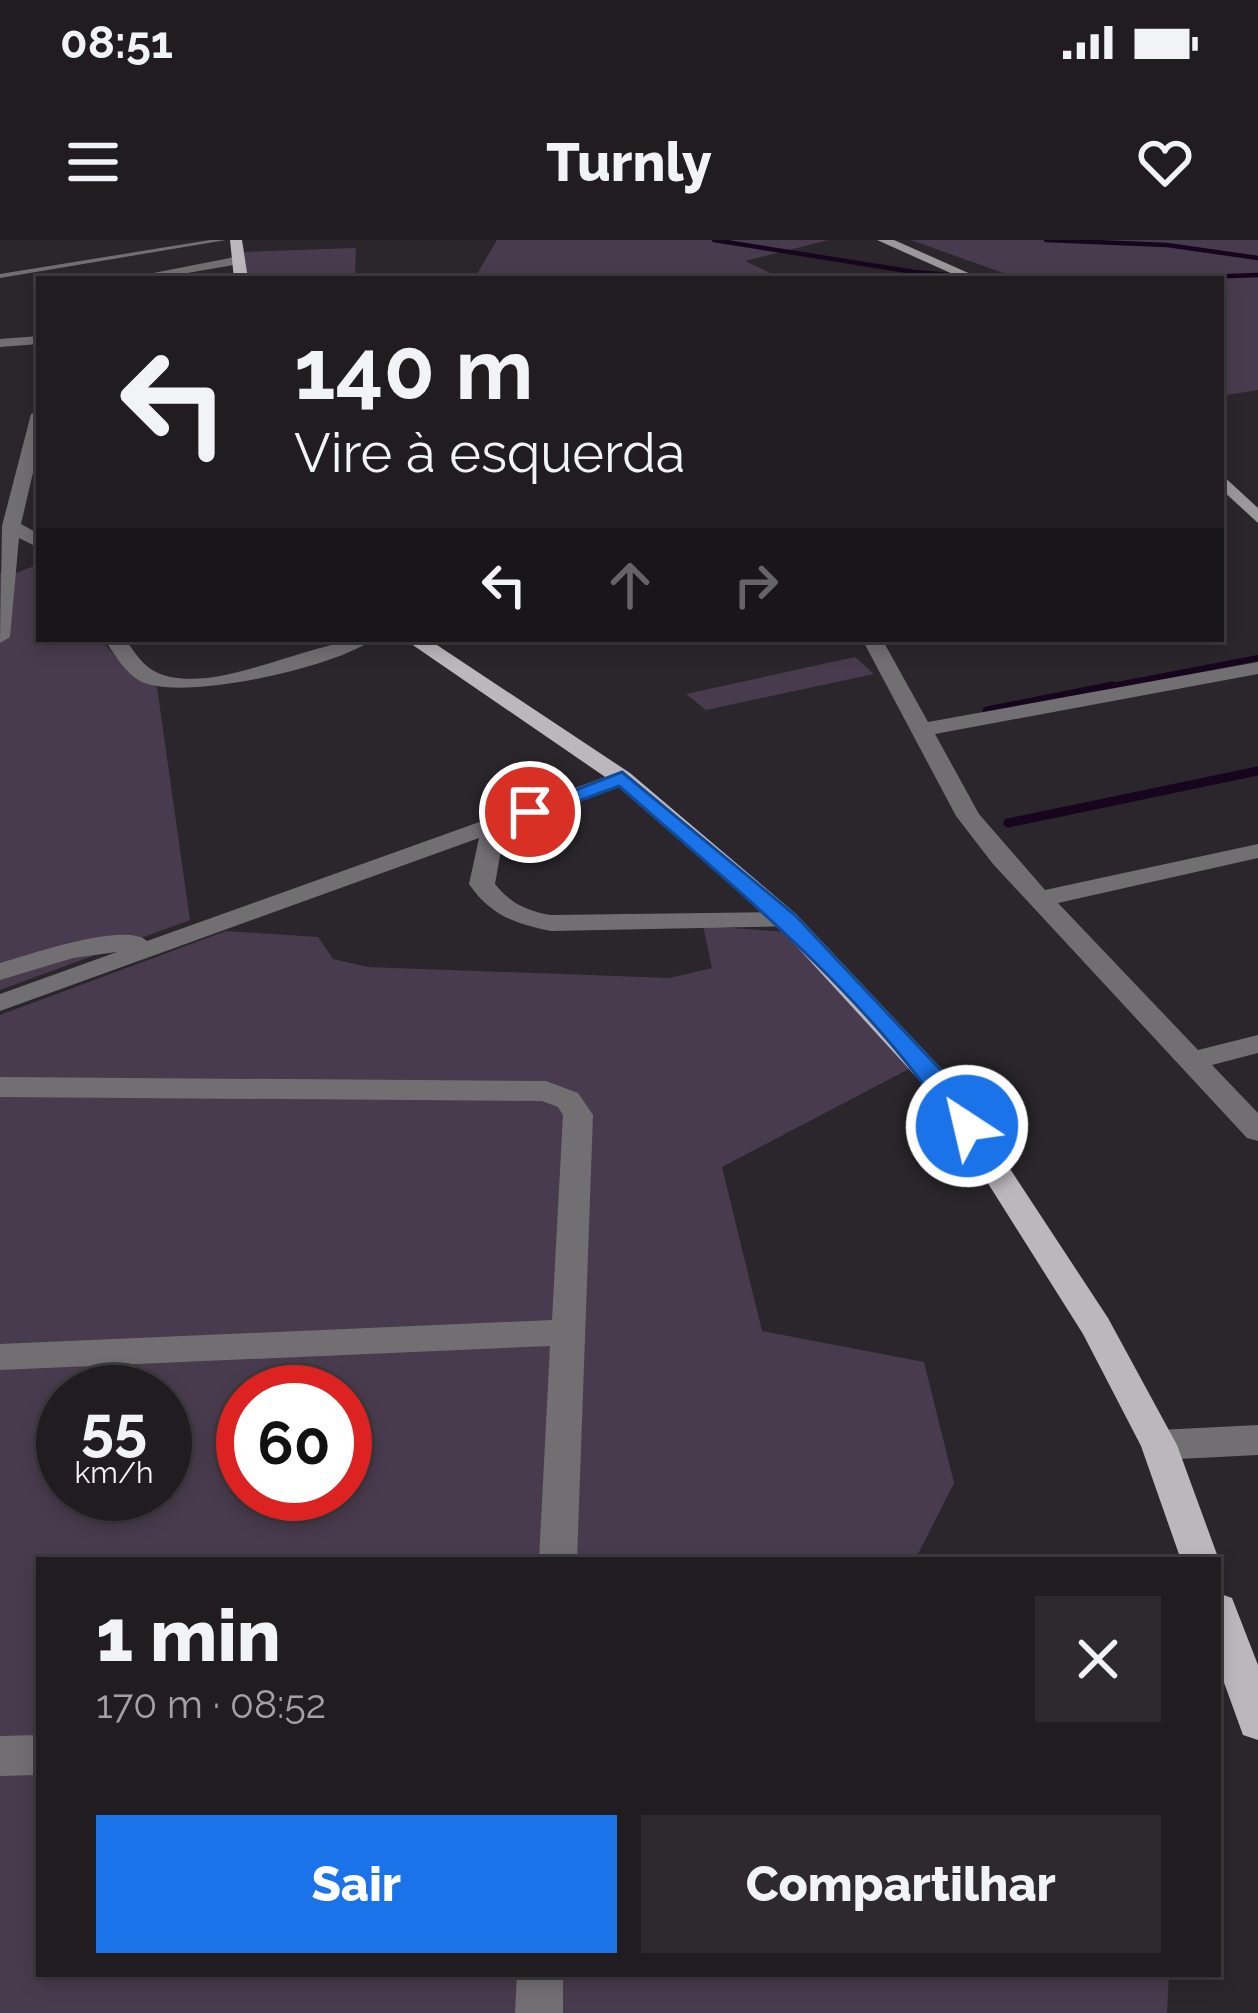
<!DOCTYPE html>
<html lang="pt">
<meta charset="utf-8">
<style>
body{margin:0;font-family:Raleway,sans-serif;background:#2d292d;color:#f1f3f6;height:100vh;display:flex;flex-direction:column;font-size:45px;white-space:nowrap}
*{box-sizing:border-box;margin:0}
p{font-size:39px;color:#a2a1a5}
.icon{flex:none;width:66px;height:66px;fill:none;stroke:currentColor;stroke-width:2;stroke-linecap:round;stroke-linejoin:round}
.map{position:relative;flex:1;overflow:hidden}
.details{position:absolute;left:36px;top:1317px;width:1185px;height:420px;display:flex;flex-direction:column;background:#201c20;border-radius:0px;box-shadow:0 6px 18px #0003,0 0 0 3px #3d3a3e}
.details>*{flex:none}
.guide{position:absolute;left:36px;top:36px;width:1188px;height:366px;border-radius:0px;box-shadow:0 6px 18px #0003,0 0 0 3px #3d3a3e;background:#201c20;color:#f1f3f6;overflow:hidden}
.speed{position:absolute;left:36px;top:1125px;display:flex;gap:24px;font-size:60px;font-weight:700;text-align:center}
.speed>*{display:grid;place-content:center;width:156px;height:156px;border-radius:50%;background:#201c20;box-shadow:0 6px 18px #0003,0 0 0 3px #3d3a3e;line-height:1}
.speed small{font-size:30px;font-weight:400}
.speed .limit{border:18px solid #d22;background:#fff;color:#111}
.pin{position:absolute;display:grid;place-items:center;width:102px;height:102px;color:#fff;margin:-51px;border:6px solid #fff;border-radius:50%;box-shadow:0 3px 12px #0007}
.me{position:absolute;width:132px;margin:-66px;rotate:325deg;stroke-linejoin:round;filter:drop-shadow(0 0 9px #0008)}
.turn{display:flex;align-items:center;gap:42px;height:252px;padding:0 60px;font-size:54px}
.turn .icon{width:156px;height:156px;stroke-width:2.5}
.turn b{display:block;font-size:84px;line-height:102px}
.lanes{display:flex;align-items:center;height:114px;padding:0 60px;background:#0003;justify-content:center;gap:60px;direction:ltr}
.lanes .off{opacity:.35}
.round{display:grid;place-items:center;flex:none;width:126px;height:126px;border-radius:0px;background:#2d292d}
.summary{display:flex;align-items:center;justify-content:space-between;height:204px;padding:0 60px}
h1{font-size:72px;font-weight:800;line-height:90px}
.action{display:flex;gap:24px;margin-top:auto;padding:24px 60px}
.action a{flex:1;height:138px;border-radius:0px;background:#1a73e8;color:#fff;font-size:48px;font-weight:800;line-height:138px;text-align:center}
.action a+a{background:#2d292d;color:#f1f3f6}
.status{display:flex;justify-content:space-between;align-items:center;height:84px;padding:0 60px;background:#201c20;direction:ltr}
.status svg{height:33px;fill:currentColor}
header{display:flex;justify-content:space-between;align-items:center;height:156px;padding:0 60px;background:#201c20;font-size:54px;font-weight:800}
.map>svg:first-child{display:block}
</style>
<div class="status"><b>08:51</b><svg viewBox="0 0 49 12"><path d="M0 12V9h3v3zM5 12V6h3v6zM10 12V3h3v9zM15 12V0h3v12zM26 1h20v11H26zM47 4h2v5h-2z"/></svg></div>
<header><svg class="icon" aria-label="menu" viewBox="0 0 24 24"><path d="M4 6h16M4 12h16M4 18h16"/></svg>Turnly<svg class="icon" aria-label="heart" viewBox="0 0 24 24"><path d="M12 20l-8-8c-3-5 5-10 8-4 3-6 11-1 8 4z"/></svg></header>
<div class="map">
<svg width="1258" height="1773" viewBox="0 0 1258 1773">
<rect width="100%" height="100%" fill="#2a262b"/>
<!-- green -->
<g fill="#483b4d" fill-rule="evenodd">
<polygon points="497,0 829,0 745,21 783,39 241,39 243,12 356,8 355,35 477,34"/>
<polygon points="911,0 1258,0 1258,150 1221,156 1221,39 1020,39"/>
<polygon points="39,324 39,399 100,399 130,432 157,447 190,680 0,750 0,333 11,335"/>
<polygon points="855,417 874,434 706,470 686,454"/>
<path d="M703,686L787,692L849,749L909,829L722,927L762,1091L924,1122L954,1243L915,1320H39V1734H1169L1167,1773H0V775L226,691L318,697L333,719L368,727L669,738L712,728ZM63,1152H165V1254H63ZM243,1152H345V1254H243Z"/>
</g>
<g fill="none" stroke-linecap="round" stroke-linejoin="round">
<!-- stream-far2 -->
<g stroke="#16051d" stroke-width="4.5">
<polyline points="714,0 914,32 997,39"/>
<polyline points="1046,0 1167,5 1258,18"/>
<polyline points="1146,39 1258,35"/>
</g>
<!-- stream-far1 -->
<polyline stroke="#16051d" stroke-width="6" points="1097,449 1258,418"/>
<!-- stream -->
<g stroke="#16051d" stroke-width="9">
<polyline points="987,471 1113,446"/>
<polyline points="1008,583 1258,531"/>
</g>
<!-- service -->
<polygon fill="#716f72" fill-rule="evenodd" points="210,0 226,0 0,38 0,34"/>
<!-- minor -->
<g fill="#716f72" fill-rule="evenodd">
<polygon points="240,16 245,23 153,39 123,39"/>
<polygon points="39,96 39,104 0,107 0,99"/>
<polygon points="39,169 39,207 21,284 39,294 39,308 19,298 10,397 0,403 2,286 31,174"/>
<path d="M104,399H125C134,411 143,427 158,433C216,457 310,399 373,399C340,426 181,463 140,441C124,432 114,413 104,399Z"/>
<polygon points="862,399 882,399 928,482 1258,422 1258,434 935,494 979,574 1045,650 1258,604 1258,618 1058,663 1198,810 1258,795 1258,813 1212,825 1258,873 1258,901 1247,898 993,624 956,576"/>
<path d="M622,531L630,533V543L505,588L495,644C510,663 527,671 551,675L787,672L796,674L800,680L796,686L551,691C515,684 490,675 469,644L479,598L0,771V754L117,712L73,718L0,740V723C29,715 125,681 147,701Z"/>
<polygon points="0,837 546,841 578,853 593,875 577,1320 539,1320 550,1106 0,1130 0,1104 552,1080 563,875 558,867 542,861 0,857"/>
<polygon points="1258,1185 1258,1215 1159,1220 1146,1215 1141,1205 1146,1195 1159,1190"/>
<polygon points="39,1495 39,1535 0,1536 0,1496"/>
<polygon points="517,1734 563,1734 563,1773 515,1773"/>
</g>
<!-- secondary -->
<g fill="#9b989c" fill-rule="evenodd">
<polygon points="877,0 894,0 982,39 964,39"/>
<polygon points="1221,234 1258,268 1258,283 1221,249"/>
</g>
<!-- primary -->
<g fill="#bbb7bd" fill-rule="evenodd">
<polygon points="230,0 242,0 248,39 234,39"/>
<polygon points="404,399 428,399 630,533 796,674 951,839 1108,1078 1177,1205 1219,1320 1218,1323 1181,1320 1141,1206 1083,1094 931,853 778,686 614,543"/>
<polygon points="1218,1353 1232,1358 1258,1425 1258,1500 1243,1495 1218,1426"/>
</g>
</g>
<!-- route -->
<path fill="#1a73e8" stroke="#114b97" stroke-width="3" d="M622,532L795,675L950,840L981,886L977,892H957C872,760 737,649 619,546L538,576H522L519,572Z"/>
</svg>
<div class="speed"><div>55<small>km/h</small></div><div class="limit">60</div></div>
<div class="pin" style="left:530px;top:572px;background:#d93025"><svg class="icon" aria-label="arrive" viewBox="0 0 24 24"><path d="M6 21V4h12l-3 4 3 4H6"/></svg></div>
<svg class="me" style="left:967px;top:886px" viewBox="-20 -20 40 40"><circle r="17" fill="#1a73e8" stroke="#fff" stroke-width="3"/><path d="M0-11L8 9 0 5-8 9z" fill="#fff"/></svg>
<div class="guide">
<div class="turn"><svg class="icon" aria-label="left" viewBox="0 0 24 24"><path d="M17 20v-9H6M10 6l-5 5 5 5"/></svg><div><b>140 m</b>Vire à esquerda</div></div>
<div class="lanes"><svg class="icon" aria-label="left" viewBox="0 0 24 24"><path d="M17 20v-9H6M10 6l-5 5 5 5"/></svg><svg class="icon off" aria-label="ahead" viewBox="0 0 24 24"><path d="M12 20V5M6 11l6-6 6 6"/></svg><svg class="icon off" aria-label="right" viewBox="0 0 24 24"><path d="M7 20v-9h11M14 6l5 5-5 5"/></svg></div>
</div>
<section class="details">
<div class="summary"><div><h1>1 min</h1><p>170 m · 08:52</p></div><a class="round"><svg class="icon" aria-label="close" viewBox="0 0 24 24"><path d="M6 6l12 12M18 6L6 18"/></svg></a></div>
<div class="action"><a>Sair</a><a>Compartilhar</a></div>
</section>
</div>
